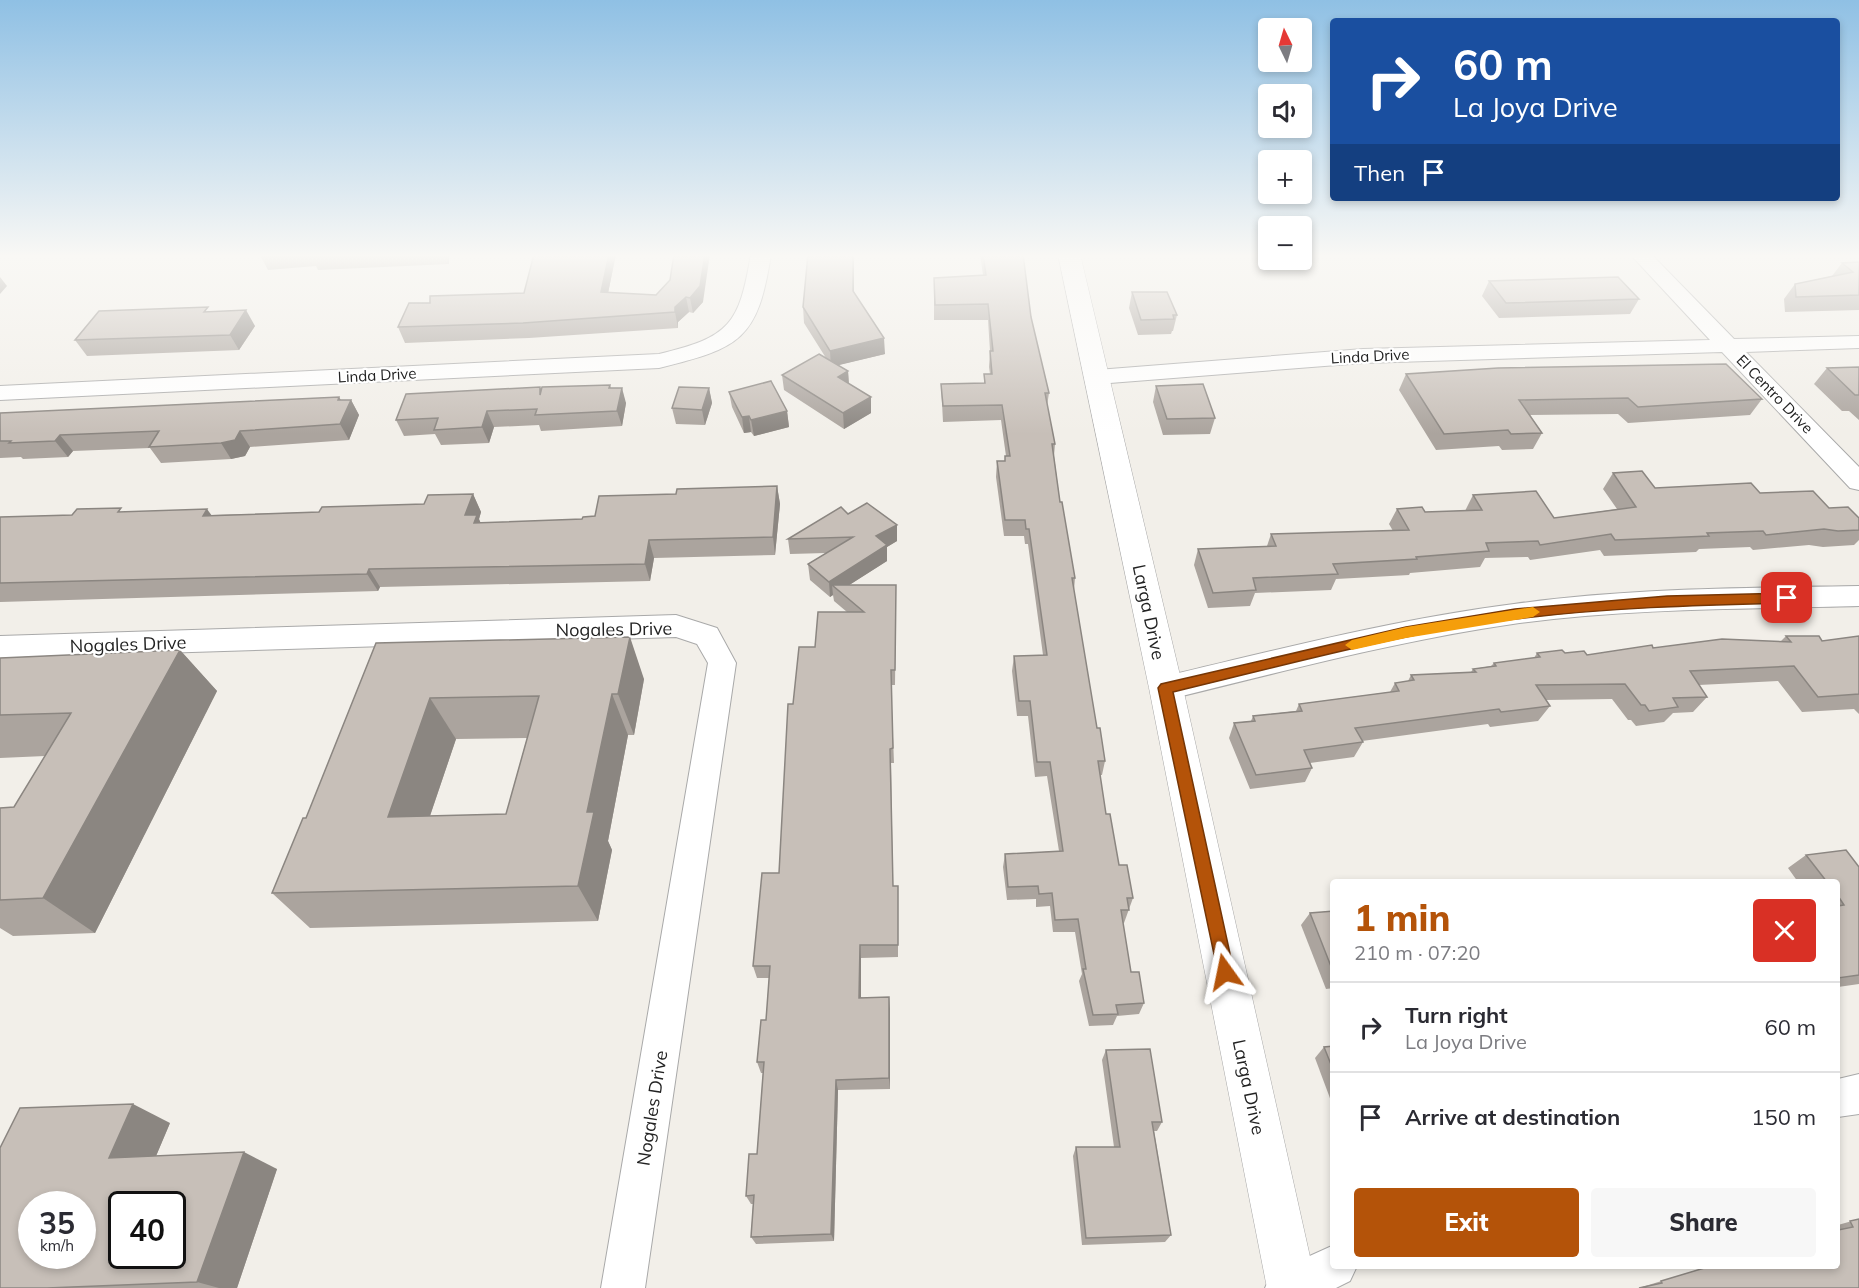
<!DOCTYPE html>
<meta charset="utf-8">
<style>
body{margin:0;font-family:Mulish,sans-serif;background:#f7f7f7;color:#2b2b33;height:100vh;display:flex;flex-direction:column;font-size:22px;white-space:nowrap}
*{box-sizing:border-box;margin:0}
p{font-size:20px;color:#7c7c81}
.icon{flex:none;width:33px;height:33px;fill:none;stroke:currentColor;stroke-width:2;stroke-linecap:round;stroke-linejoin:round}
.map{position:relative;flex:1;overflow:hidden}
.side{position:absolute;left:1330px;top:879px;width:510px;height:390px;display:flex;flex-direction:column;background:#fff;border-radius:6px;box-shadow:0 3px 9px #0003}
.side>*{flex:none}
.guide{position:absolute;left:1330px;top:18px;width:510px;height:183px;border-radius:6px;box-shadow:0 3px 9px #0003;background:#1a4fa0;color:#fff;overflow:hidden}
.needle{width:39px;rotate:355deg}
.controls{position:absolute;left:1258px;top:18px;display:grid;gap:12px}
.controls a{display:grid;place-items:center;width:54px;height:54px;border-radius:6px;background:#fff;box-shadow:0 3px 9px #0003;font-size:30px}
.speed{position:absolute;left:18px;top:1191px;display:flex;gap:12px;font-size:30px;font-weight:700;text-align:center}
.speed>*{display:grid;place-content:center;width:78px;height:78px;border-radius:50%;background:#fff;box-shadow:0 3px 9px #0003;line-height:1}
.speed small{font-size:15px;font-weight:400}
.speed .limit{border:3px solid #111;border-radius:9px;background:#fff;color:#111}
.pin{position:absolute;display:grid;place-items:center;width:51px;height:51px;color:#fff;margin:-26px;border-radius:12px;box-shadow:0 3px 9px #0006}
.me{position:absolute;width:66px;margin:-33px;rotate:348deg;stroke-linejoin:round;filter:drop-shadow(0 0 4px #0008)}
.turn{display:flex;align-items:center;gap:21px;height:126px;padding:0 24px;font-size:27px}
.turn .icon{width:78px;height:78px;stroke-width:2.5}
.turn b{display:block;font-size:42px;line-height:51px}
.then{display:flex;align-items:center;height:57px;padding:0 24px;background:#0003;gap:12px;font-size:22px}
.round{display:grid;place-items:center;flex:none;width:63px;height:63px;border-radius:6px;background:#f7f7f7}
.overview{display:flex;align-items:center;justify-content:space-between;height:102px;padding:0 24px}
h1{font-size:36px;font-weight:800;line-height:45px;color:#b45309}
.cta{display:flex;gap:12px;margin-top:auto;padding:12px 24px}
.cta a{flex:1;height:69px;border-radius:6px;background:#b45309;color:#fff;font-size:24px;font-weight:800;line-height:69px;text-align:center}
.cta a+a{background:#f7f7f7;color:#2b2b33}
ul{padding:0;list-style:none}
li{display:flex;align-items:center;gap:18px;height:90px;padding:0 24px;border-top:2px solid #e1e1e2}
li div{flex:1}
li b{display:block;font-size:22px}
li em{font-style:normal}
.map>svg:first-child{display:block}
</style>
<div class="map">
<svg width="1859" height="1288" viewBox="0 0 1859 1288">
<rect width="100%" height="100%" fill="#f2efe9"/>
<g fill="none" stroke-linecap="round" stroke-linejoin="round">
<!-- minor casing -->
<g stroke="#a9a9a9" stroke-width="2">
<g id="minor">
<path d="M751,254H771C758,340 740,348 659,368L0,400V386L659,354C730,337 739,325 751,254Z"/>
<polygon points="1630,254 1651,254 1734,339 1859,336 1859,348 1746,352 1859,467 1859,490 1850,488 1722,352 1363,363 1097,384 1089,382 1086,377 1089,372 1097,370 1363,349 1710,340"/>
<path d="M1859,586V606C1744,609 1628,608 1513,624C1396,641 1281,672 1166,700L1156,696L1151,688L1156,680L1166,676C1281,649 1396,619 1514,604C1628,588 1744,588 1859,586Z"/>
<polygon points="676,615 717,628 736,663 645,1288 601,1288 708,663 697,644 676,637 0,658 0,636"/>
<polygon points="1859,1074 1859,1114 1838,1117 1838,1079"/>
<polygon points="1334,1245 1334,1266 1357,1266 1350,1281 1336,1288 1265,1288 1272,1273"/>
</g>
</g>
<!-- tertiary casing -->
<g stroke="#a9a9a9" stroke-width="1">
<polygon id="tertiary" points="1058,254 1080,254 1183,688 1317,1288 1267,1288 1149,688"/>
</g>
<!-- minor -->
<use href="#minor" fill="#fff" fill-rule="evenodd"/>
<!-- tertiary -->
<use href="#tertiary" fill="#fff" fill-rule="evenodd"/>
</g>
<!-- wall -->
<g fill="#aba49e" fill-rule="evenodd">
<polygon points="261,254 449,254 449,264 318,270 316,266 268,270 260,255"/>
<polygon points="616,254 608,293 656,295 670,280 703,302 693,313 689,312 678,322 678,328 529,338 405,343 398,327 430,303 524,293"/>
<polygon points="808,254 864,254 854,254 854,293 885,354 838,365 848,371 849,384 871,413 844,429 784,390 782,375 826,358 804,323 803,307"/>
<polygon points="980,254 1023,254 1031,317 1049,393 1047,406 1055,444 1054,456 1060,502 1075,578 1074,590 1097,728 1105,761 1102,775 1100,775 1106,814 1119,865 1133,898 1124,923 1123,923 1131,972 1144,1003 1139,1014 1117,1016 1113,1025 1089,1026 1079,981 1082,974 1075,932 1053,932 1050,906 1036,907 1036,899 1007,900 1003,867 1005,854 1059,851 1047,776 1035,777 1028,716 1017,716 1012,671 1014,656 1043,655 1028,544 1025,544 1024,536 1004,536 996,477 997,461 1005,461 1005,456 1006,456 1001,420 943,422 941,384 984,383 984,374 990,374 989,367 990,351 988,320 934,320 934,278 983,275"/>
<polygon points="1859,262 1859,310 1785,312 1784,299 1795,284 1832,276 1842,263"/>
<polygon points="1489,281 1639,299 1630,314 1499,318 1482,296"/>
<polygon points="1132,292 1177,315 1173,331 1172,331 1171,334 1138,335 1129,308"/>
<polygon points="210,311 255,326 239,350 87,356 75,340"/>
<polygon points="1859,367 1859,420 1849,411 1842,411 1814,384 1827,368"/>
<polygon points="1406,374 1762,399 1750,415 1628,423 1618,414 1530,415 1542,433 1533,449 1502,450 1499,446 1436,450 1399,390"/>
<polygon points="610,385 611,388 626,403 622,426 541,431 539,425 494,427 489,443 441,445 435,434 404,436 396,420 540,387 541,391"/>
<polygon points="1156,386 1215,418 1210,434 1163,435 1153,402"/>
<polygon points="709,388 712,403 705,425 676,424 672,408"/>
<polygon points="729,392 787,411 789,427 754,436 751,432 744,433 732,407"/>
<polygon points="339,397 341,400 351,400 359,415 349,440 250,447 245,456 231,459 161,463 150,448 73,451 68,457 23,459 21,457 0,458 0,413"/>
<polygon points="1613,473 1655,488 1760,493 1829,508 1859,518 1859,540 1854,545 1823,547 1809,545 1753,550 1750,547 1699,549 1696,552 1604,556 1600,550 1530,560 1528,557 1485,558 1480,567 1410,573 1409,575 1336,579 1331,590 1255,593 1250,606 1208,608 1194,565 1198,549 1267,546 1271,534 1393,531 1389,524 1397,509 1425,512 1465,511 1473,495 1554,518 1617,509 1603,489"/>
<polygon points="777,486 780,504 775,555 654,558 650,581 380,587 378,591 0,602 0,517 72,515 124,512 212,515 319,512 424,504 473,494 481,512 479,519 480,523 582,519 676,494"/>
<polygon points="848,514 897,525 897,541 887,547 887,561 849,585 896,600 895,685 891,685 894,763 891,763 893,886 898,886 898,957 861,958 861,997 890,1009 890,1089 838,1090 834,1241 756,1244 751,1237 753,1204 751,1204 746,1196 757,1154 763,1073 761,1073 757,1062 766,1020 769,978 757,978 753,966 779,873 793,704 815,647 847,612 834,601 833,595 830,597 810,580 808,564 826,553 790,554 788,539"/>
<polygon points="1786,636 1822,641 1859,636 1859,714 1854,709 1802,712 1778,681 1699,685 1707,697 1693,712 1673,713 1664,722 1636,726 1631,720 1628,720 1612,699 1546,700 1550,706 1538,721 1490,727 1488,724 1362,741 1363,742 1354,757 1310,763 1312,768 1305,782 1250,789 1229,738 1234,723 1251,721 1253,716 1296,711 1299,704 1390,692 1395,683 1408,681 1411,675 1471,672 1473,669 1491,666 1494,663 1534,658 1537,653 1587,655 1653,648 1780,642"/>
<path d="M376,643L644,679L634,735H628L608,841L612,850L598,921L310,928L272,893L306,818ZM527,738L506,814L430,816L456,739Z"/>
<polygon points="180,650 217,691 95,933 13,936 0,928 0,808 14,807 45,756 0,758 0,658"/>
<polygon points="1806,855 1859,867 1859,984 1838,987 1838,882 1798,882 1788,868"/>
<polygon points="1334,911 1334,988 1326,989 1301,925 1310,913"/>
<polygon points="1334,1046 1334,1109 1315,1058 1324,1047"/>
<polygon points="1106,1050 1162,1122 1157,1131 1154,1131 1171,1235 1165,1242 1082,1245 1073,1156 1076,1147 1114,1147 1102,1060"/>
<polygon points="170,1123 156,1156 277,1169 237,1288 0,1288"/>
<polygon points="1859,1219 1859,1288 1642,1287 1707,1267 1706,1266 1838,1266 1838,1225"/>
</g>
<!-- shaded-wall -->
<g fill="#8b8681">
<polygon points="445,254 449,254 449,264"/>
<polygon points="609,254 616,254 605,308 601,292"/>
<polygon points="705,254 710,254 703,302 693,313 690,298"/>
<polygon points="853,254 854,254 854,306 853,291"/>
<polygon points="0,277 7,286 0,294"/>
<polygon points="686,297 689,312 678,322 678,328 675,312 675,307"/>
<polygon points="246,310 255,326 239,350 230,335"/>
<polygon points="884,338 885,354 831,367 830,351"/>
<polygon points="848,371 849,387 838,377"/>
<polygon points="622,388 626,403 622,426 617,411"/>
<polygon points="709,388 712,403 705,425 702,410"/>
<polygon points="339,397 346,411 351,400 359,415 349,440 340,424 338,400"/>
<polygon points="871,397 871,413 844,429 843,413"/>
<polygon points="487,411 494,427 489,443 482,427"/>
<polygon points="787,411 789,427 754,436 751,420"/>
<polygon points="749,416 751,432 744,433 742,417"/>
<polygon points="240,431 250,447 245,456 231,459 221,443"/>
<polygon points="60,435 73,451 68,457 55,441"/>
<polygon points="777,486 780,504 775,555 773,537"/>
<polygon points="473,494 481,512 479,519 485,533 465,515"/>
<polygon points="207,509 220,527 203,516"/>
<polygon points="897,525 897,541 887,547 887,561 840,591 832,585 833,595 830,597 829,582 876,536"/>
<polygon points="649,540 654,558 650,581 645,564"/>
<polygon points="369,569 380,587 378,591 367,574"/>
<polygon points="630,637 644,679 634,735 618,694"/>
<polygon points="180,650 217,691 95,933 43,898"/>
<polygon points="612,694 628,735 608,841 612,850 598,921 578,886 587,812"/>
<polygon points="430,698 456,739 417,854 388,817"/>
<polygon points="860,945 861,958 861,1009 859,998"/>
<polygon points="889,997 890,1009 890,1089 889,1078"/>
<polygon points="836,1080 838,1090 834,1241 831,1234"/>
<polygon points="133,1104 170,1123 148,1175 109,1158"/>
<polygon points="244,1152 277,1169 237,1288 219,1288 197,1282"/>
</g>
<!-- building -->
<g fill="#c7bfb8" stroke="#8b8681" stroke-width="1.5" fill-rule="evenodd">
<polygon points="311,254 337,254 311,255"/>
<polygon points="534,254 609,254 601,292 656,295 670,280 674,254 705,254 700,286 690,298 686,297 675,307 675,312 523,323 398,327 409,303 430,303 430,296 524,293"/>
<polygon points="808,254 853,254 853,291 884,338 830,351 803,307"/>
<polygon points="983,254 1023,254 1031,317 1049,393 1045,393 1055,444 1052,444 1060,502 1062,502 1075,578 1072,578 1097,728 1100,728 1105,761 1098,761 1106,814 1110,814 1119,865 1127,865 1133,898 1127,898 1129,910 1121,910 1131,972 1139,972 1144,1003 1116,1005 1118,1014 1093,1015 1083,969 1086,969 1078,919 1055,920 1052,893 1039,894 1038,886 1008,887 1005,854 1063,851 1050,762 1037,762 1030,701 1019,701 1014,656 1047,655 1029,529 1026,529 1025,520 1005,520 997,461 1005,461 1005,456 1010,456 1002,405 943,406 941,384 985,383 984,374 992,374 990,351 993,351 988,304 935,305 934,278 986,275"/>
<polygon points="1859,262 1859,295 1796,297 1795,284 1853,272 1842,263"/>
<polygon points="1618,277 1639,299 1506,303 1489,281"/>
<polygon points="1132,292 1167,292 1177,315 1173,315 1174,319 1141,320"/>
<polygon points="208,307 204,312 246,310 230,335 75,340 99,311"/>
<polygon points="819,354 848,371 838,377 871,397 843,413 782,375"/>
<polygon points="1726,364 1762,399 1638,407 1628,398 1519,400 1542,433 1511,434 1508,430 1444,434 1406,374 1498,368"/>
<polygon points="1859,367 1859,395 1855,395 1827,368"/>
<polygon points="771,381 787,411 751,420 749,416 742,417 729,392"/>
<polygon points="1203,384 1215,418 1167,419 1156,386"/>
<polygon points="610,385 609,388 622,388 617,411 535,415 537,409 487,411 482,427 434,430 438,418 396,420 406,394 540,387 540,395 542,387"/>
<polygon points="679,387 709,388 702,410 672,408"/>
<polygon points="339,397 338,400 351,400 340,424 240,431 235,440 221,443 149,447 159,431 60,435 55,441 9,443 11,441 0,441 0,413"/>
<polygon points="1642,471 1655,488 1751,483 1760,493 1813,491 1829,508 1848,507 1859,518 1859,530 1838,531 1824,529 1766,535 1763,531 1707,533 1709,536 1615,540 1611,534 1540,545 1538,541 1486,543 1489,551 1416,557 1417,559 1333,564 1338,574 1253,578 1256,590 1213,593 1198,549 1276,546 1271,534 1409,530 1397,509 1422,507 1425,512 1482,510 1473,495 1536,491 1554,518 1636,507 1613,473"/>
<polygon points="777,486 773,537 649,540 645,564 369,569 367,574 0,583 0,517 72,515 77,509 121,508 118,512 207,509 203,516 319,512 322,507 424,504 428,495 473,494 465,515 477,515 474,523 582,519 583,517 595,516 599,496 676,494 677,489"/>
<polygon points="867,503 897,525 876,536 887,545 829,582 808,564 853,537 788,539 841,507 848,514"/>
<polygon points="832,585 896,585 895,670 891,670 893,748 890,749 893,886 898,886 898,945 860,945 859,998 889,997 889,1078 836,1080 831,1234 751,1237 754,1195 746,1196 749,1154 757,1154 764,1062 757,1062 761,1020 766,1020 770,966 753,966 762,873 779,873 788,704 793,704 799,647 815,647 818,612 864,612"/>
<polygon points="1786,636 1819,636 1822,641 1859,636 1859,694 1818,697 1794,666 1690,671 1707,697 1673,698 1678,707 1649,711 1645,705 1641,705 1625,684 1536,685 1550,706 1501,712 1499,709 1355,728 1363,742 1304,750 1312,768 1256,775 1234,723 1255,721 1253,716 1302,711 1299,704 1399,691 1395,683 1414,680 1411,675 1476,672 1473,669 1496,666 1494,663 1540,657 1537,653 1562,650 1565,653 1584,651 1587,655 1652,645 1653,648 1722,639 1791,642"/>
<path d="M630,637L618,694H612L587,812H594L578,886L272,893L303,818H306L376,643ZM539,696L506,814L388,817L430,698Z"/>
<polygon points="180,650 43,898 0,900 0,808 14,807 71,713 0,715 0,658"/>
<polygon points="1846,850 1859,867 1859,975 1838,978 1838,906 1844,905 1838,896 1838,882 1827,882 1806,855"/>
<polygon points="1334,911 1334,974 1310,913"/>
<polygon points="1334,1046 1334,1072 1324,1047"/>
<polygon points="1150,1049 1162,1122 1152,1122 1171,1235 1086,1238 1076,1147 1120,1147 1106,1050"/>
<path d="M133,1104L109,1158L244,1152L197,1282L47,1288H0V1148L20,1108ZM32,1204H82V1256H32ZM122,1204H172V1256H122Z"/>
<polygon points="1859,1219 1859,1288 1639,1288 1662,1283 1661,1281 1711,1266 1838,1266 1838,1230 1853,1227 1850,1221"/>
</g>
<!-- sky -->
<linearGradient id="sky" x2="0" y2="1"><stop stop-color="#8fc0e4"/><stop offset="0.59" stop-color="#f9f8f5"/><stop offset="1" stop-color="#f9f8f5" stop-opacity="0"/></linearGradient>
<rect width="1859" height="434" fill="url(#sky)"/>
<!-- route -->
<path fill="#b45309" stroke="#753606" stroke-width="1.5" d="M1787,593L1794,598L1787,603C1696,605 1605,608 1515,619C1400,633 1286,665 1173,692L1234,972L1231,978L1225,980L1219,978L1158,688L1161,684L1406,627L1515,609L1667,596Z"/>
<!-- slow -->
<polygon fill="#f59e0b" points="1533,607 1540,612 1533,617 1406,638 1352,650 1345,645 1352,640 1406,627"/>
<g text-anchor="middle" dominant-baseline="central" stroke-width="4.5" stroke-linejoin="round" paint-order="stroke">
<!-- far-street labels -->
<g font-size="15" fill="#222" stroke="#fff">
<text transform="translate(1370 356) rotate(-3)">Linda Drive</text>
<text transform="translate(377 375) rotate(-3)">Linda Drive</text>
<text transform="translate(1775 394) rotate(46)">El Centro Drive</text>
</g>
<!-- street labels -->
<g font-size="18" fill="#222" stroke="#fff">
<text transform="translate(1149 612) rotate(78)">Larga Drive</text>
<text transform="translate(614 629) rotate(-1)">Nogales Drive</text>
<text transform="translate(128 644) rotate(-2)">Nogales Drive</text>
<text transform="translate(1249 1087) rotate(78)">Larga Drive</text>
<text transform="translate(652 1108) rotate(-81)">Nogales Drive</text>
</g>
</g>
</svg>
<div class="controls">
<a><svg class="needle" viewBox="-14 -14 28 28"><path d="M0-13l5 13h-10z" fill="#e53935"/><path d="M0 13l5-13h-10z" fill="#7c7c81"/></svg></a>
<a><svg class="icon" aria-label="sound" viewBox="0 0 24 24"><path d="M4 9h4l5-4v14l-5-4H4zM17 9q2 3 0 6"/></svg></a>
<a>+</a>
<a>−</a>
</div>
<div class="speed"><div>35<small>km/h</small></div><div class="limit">40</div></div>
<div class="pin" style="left:1787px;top:598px;background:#d93025"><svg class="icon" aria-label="arrive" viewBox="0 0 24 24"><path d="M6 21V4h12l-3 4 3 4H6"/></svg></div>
<svg class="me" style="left:1225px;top:972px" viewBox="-20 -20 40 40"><path d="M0-17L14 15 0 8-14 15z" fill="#b45309" stroke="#fff" stroke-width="4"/></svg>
<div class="guide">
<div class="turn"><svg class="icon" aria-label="right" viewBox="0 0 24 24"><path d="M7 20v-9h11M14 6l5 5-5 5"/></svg><div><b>60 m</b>La Joya Drive</div></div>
<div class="then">Then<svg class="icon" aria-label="arrive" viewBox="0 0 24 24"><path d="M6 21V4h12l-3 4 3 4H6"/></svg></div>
</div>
<section class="side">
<div class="overview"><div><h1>1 min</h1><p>210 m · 07:20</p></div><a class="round" style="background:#d93025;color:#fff"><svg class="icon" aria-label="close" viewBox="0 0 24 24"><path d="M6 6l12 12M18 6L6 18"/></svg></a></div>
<ul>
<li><svg class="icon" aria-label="right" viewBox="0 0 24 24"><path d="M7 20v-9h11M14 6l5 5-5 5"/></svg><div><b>Turn right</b><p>La Joya Drive</p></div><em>60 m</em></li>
<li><svg class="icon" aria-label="arrive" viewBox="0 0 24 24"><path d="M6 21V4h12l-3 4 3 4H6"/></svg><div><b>Arrive at destination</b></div><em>150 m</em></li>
</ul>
<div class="cta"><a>Exit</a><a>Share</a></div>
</section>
</div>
